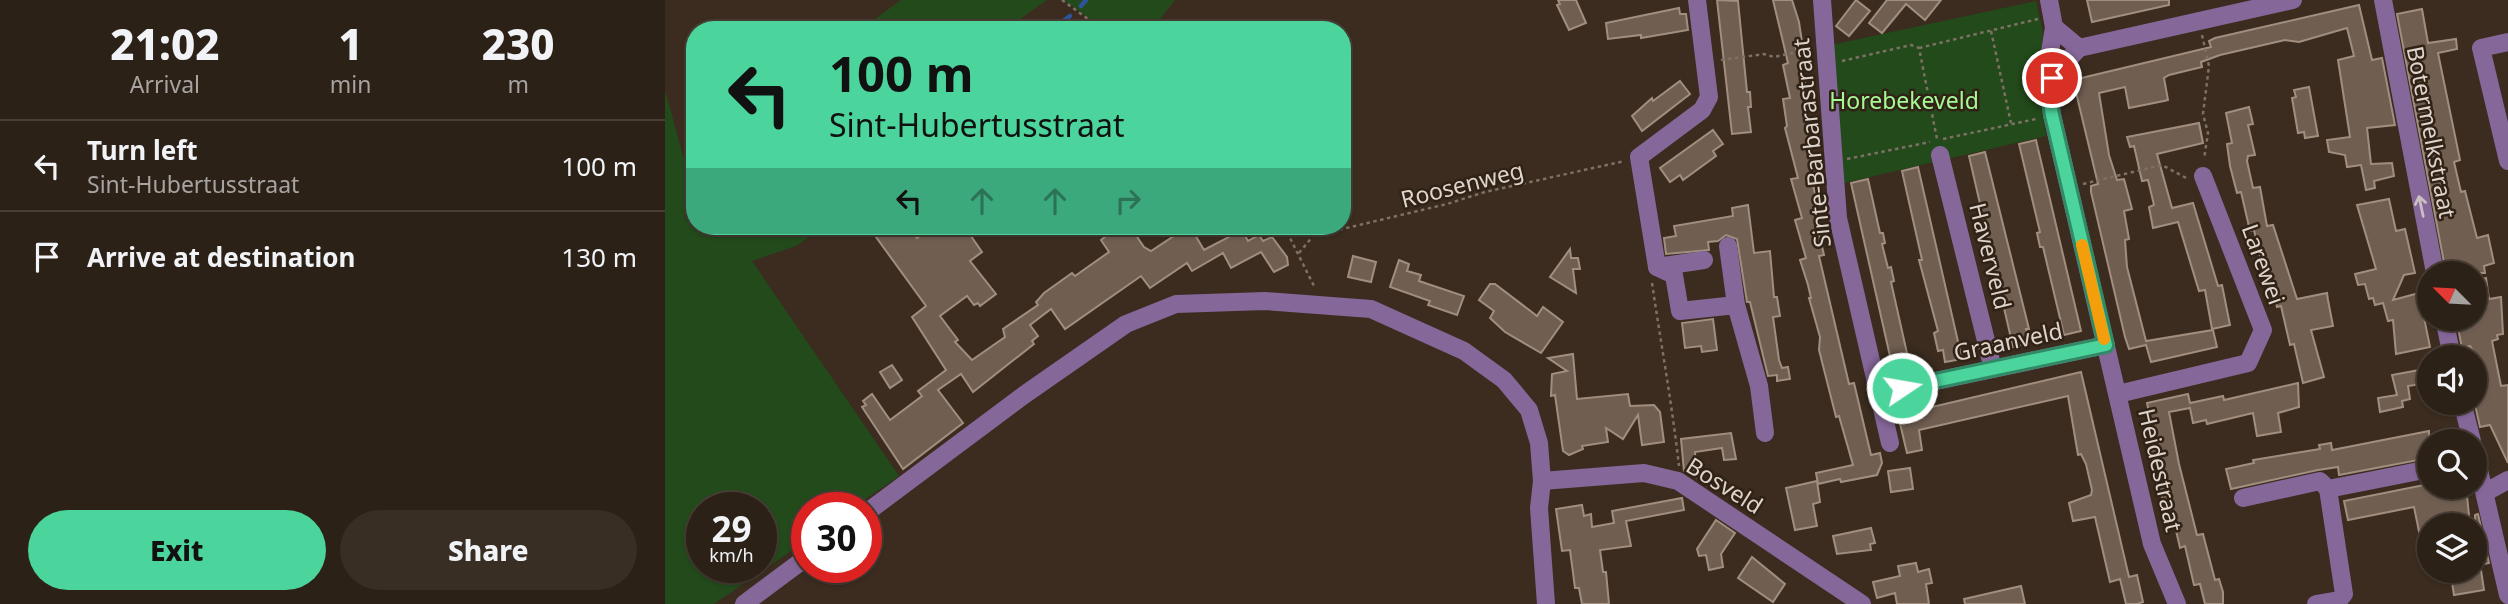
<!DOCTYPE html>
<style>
body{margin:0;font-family:"Noto Sans",sans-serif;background:#382e24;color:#f1f3f6;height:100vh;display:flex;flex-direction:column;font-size:26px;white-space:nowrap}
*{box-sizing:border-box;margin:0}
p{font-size:23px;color:#a6a3a1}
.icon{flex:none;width:38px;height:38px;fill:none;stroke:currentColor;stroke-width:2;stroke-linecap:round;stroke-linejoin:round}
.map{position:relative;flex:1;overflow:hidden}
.drawer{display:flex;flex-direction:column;background:#2c2117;width:665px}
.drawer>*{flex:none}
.banner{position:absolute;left:21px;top:21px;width:665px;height:214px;border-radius:28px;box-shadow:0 2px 5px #0004,0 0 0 2px #483e36;background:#4bd49b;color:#111;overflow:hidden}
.needle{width:46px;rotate:294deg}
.tools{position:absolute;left:1752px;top:261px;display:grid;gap:14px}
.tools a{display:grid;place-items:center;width:70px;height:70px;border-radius:50%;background:#2c2117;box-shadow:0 2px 5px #0004,0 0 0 2px #483e36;font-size:35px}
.speed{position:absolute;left:21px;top:492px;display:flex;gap:14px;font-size:35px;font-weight:700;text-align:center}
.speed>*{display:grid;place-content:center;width:91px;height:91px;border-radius:50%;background:#2c2117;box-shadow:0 2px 5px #0004,0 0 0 2px #483e36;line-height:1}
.speed small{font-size:18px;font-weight:400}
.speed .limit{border:10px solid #d22;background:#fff;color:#111}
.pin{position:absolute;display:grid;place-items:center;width:60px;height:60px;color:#fff;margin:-30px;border:4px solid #fff;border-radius:50%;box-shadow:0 2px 7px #0007}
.me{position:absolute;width:77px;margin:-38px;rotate:78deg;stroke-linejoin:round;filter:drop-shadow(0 0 5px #0008)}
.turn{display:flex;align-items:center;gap:24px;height:147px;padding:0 28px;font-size:32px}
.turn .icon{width:91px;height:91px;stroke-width:2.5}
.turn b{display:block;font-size:49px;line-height:60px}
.lanes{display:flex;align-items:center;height:66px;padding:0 28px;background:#0003;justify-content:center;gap:35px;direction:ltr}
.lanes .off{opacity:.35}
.eta{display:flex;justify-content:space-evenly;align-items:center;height:119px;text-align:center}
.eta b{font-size:42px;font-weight:800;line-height:49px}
.button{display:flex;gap:14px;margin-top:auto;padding:14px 28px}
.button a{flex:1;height:80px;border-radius:42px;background:#4bd49b;color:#111;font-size:28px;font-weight:800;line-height:80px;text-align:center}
.button a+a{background:#382e24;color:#f1f3f6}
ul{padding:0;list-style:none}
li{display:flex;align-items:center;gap:21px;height:91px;padding:0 28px;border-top:2px solid #483e36}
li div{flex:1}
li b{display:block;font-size:26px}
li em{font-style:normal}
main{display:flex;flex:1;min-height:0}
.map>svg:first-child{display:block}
</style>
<main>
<section class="drawer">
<div class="eta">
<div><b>21:02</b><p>Arrival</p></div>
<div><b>1</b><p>min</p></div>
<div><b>230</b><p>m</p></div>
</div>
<ul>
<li><svg class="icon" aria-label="left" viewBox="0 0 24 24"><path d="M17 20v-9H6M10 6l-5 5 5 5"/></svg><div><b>Turn left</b><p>Sint-Hubertusstraat</p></div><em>100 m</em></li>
<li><svg class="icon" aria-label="arrive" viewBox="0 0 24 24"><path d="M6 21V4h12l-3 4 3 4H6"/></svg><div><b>Arrive at destination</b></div><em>130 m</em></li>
</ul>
<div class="button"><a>Exit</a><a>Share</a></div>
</section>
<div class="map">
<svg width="1843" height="604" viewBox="0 0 1843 604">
<rect width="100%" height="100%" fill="#3b2c1f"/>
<!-- green -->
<g fill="#234a1b" fill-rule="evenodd">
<polygon points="236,0 382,0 339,30 195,30"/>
<polygon points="399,0 510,0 486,30 440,30"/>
<polygon points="1371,1 1378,32 1374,93 1381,136 1179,183 1166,45"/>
<path d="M0,90L18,156L30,149V226H160L131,246L87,261L234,476L189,507L142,508V540L49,604H0ZM37,508H96V567H37Z"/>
</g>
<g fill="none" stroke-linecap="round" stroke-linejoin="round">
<!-- stream -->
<g stroke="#2c539b" stroke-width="4.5">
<polyline points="416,6 421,0"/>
<polyline points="386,30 405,16"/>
</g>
</g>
<!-- building -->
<g fill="#705e51" stroke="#a18e7f" stroke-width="2">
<polygon points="893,0 911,0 921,23 904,30 892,5 895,4"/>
<polygon points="1052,0 1073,1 1082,92 1085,92 1086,107 1083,107 1086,132 1067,134"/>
<polygon points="1108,0 1127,0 1134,22 1137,42 1130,44 1143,94 1138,96 1147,135 1142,136 1151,175 1146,176 1155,215 1150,216 1159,255 1154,256 1184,384 1189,383 1206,455 1215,453 1217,463 1212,475 1176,482 1175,479 1153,484 1151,473 1188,465 1174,416 1171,417 1154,350 1155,337 1144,298 1146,298 1143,285 1135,260 1141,258 1130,220 1137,218 1126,179 1133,178 1120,128 1122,126 1118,99 1125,98 1118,65 1123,63"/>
<polygon points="1191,0 1205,11 1184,36 1171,26"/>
<polygon points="1222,0 1276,0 1260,20 1241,4 1217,33 1204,23"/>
<polygon points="1422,0 1504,0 1504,5 1427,22"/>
<polygon points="1694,5 1707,60 1717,58 1730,125 1702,128 1706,164 1727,163 1729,176 1709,181 1710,188 1701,190 1696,165 1682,167 1680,155 1664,152 1662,140 1685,137 1673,60 1689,56 1682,28 1634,42 1620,40 1555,55 1536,62 1537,67 1504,75 1499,78 1503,100 1499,101 1464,108 1460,87 1434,93 1444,155 1452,180 1459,179 1467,209 1459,211 1464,239 1460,240 1462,267 1481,341 1548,330 1552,347 1486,362 1481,345 1464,349 1460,337 1426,192 1426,186 1433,184 1408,80 1546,47 1544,41 1550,38"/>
<polygon points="1014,8 1015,14 1021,14 1023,30 976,38 976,35 943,39 941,23"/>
<polygon points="1757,9 1763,43 1791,39 1792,49 1773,53 1795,160 1789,162 1796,192 1800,191 1812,238 1823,235 1829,263 1819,266 1820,273 1781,273 1732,14"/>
<polygon points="1015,81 1025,94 977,131 967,116 987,98 988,101"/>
<polygon points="1644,87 1653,136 1640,138 1639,132 1633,133 1627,98 1631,97 1629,90"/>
<polygon points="1584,107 1588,124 1583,125 1590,155 1583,156 1582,161 1588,188 1595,187 1602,226 1608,225 1632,299 1662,293 1663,300 1668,326 1646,330 1659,377 1638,383 1629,344 1625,345 1616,306 1612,307 1602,268 1598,269 1589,230 1585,231 1576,192 1572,193 1565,166 1562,144 1567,143 1561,113"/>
<polygon points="1534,123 1538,143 1492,154 1507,208 1528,203 1553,286 1557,285 1565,325 1547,329 1540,290 1534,291 1513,222 1488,228 1484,207 1489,205 1483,180 1477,181 1469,146 1465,147 1462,137"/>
<polygon points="1048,130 1058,144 1048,151 1051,156 1018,180 1015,175 1005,182 995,168"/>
<polygon points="1371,140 1416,331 1399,335 1378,247 1375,247 1372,233 1375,232 1354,144"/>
<polygon points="1320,152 1364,329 1361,329 1364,343 1348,347 1304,156"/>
<polygon points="1253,167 1297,359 1280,362 1278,350 1273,351 1269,333 1273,331 1254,260 1257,260 1237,171"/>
<polygon points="1203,179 1215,233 1218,233 1220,243 1217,244 1223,268 1226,267 1229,281 1226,282 1246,371 1229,374 1186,183"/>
<polygon points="1724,199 1731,231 1740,229 1750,273 1739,275 1728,300 1754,293 1765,347 1731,354 1728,320 1723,321 1718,303 1710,305 1708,298 1704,299 1700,284 1693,285 1690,274 1711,269 1692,205"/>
<polygon points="1083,205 1089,253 1105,251 1109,297 1112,297 1115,316 1108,317 1114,360 1117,368 1123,367 1125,379 1112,381 1112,375 1103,376 1085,302 1082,302 1072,239 1061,235 1053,241 1043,242 1044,250 1001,254 999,238 1011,236 1009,226 1068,216 1067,208"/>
<polygon points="203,226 243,226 252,238 268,226 275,231 282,226 299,226 317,252 305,261 331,294 315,306 313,303 309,305 302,296 275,316 293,340 290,342 307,360 340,337 338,329 373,305 371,302 379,293 407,273 410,276 444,252 436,240 441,236 439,232 448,226 456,226 462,235 468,231 479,247 486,251 521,228 526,228 539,250 577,230 583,241 594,235 598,241 607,237 622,257 623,265 609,272 596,252 566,268 558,253 527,271 522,263 485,288 476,276 400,329 386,309 365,325 373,336 367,341 369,344 308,392 296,374 273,390 298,423 238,469 197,407 201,405 198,401 207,394 225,420 257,396 253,391 281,370 247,317 261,306"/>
<polygon points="905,249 906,258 913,258 915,269 908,269 911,293 885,277"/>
<polygon points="688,256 711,262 706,282 683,277"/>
<polygon points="734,260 744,264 742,271 756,275 754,281 799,296 792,315 763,305 765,301 725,287"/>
<polygon points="1821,278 1824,299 1836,297 1838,334 1832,335 1833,339 1827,341 1836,386 1843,385 1843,463 1825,425 1815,427 1810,405 1810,354 1805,346 1797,348 1791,318 1810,318 1810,281"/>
<polygon points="825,284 830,284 872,316 878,307 898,322 876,353 840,332 825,318 829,311 814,300"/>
<polygon points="1048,319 1052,350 1037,352 1036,346 1020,348 1017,323"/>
<polygon points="908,354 912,399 963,394 965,406 989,405 995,412 999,442 977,445 973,415 958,439 941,428 943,442 917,446 918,449 904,455 898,451 890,395 886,396 887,374 902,371 883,358"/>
<polygon points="227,365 237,380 225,388 215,372"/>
<polygon points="1760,369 1763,383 1743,386 1745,399 1737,401 1738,407 1715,412 1713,398 1732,395 1727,375"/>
<polygon points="1416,372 1464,577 1472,575 1478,602 1472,604 1461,604 1455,579 1445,582 1430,517 1408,521 1404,503 1426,495 1427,490 1421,464 1416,454 1413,455 1403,396 1254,430 1257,450 1242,453 1233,415"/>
<polygon points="1633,383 1634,407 1613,413 1616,432 1592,436 1588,413 1542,424 1541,420 1528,423 1525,408 1504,412 1514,464 1532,535 1538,534 1550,580 1554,579 1558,592 1558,604 1540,604 1535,584 1529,585 1520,546 1515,548 1506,509 1500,510 1484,444 1490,442 1482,403 1523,394 1525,403 1558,396 1559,400"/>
<polygon points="1764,431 1764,458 1674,475 1673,467 1653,470 1566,489 1561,469 1589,463 1588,460 1655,449 1654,445 1666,443 1667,450"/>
<polygon points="1066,433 1071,459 1059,460 1057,448 1030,452 1031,477 1019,471 1016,439"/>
<polygon points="1245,468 1248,489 1226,492 1223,471"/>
<polygon points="1152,481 1155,502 1148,504 1152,526 1130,530 1121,488"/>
<polygon points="1764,484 1801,486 1805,525 1764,525 1764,556 1759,556 1749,507 1683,520 1679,501"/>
<polygon points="1017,498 1019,510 961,521 966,546 935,550 938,572 941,572 944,604 917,604 914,588 910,588 905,550 897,551 891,509 917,505 919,516 926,514 927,527 949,523 947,511"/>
<polygon points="1813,514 1824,563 1810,566 1810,515"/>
<polygon points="1051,520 1070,533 1056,554 1058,567 1044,570 1041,555 1034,556 1032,549"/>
<polygon points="1206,528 1210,543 1205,544 1206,550 1172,554 1168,536"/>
<polygon points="1087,557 1120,584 1108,602 1073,578"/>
<polygon points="1251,563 1253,572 1264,569 1267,583 1261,584 1264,604 1232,604 1230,593 1212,598 1208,582 1235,576 1233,566"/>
<polygon points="1785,570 1816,570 1819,590 1789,595"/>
<polygon points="1356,586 1360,604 1300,604 1299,599"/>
</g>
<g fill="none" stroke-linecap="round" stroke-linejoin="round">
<!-- path -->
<g stroke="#7d7065" stroke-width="2.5" stroke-dasharray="3.5 3.5" stroke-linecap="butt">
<polyline points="397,0 438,30"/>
<polyline points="1326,31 1346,123"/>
<polyline points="1537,35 1544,66 1538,114 1543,133 1539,159"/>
<polyline points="1254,48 1373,19"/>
<polyline points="1056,60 1099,54 1109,57 1146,49"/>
<polyline points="1177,61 1246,45 1254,48 1272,139"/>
<polyline points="1278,139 1371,119"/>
<polyline points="1182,159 1265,142"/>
<polyline points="1418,184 1497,165 1523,179"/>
<polyline points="619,226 650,288"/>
<polyline points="634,253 648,236 782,204 820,192 960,161"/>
<path d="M987,283C996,344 1007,404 1014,466"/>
</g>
<!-- minor -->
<g stroke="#86679a" stroke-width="18">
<polyline points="1032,0 1044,97 1037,110 974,157 992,267 1009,275 1015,311 1071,305 1063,246"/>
<polyline points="1157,0 1173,218 1225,443"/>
<polyline points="1384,0 1389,27 1414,48"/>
<polyline points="1718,0 1770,273"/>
<polyline points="1843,42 1816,48 1843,161"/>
<path d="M1414,48C1391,73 1382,79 1387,115L1487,544L1512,604"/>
<polyline points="1414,48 1628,0"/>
<polyline points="1387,78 1383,65 1389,27"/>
<polyline points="1275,155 1328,369"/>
<polyline points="992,267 1039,260"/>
<polyline points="1071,305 1094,386 1100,433"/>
<polyline points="1779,318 1787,357"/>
<polyline points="1214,393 1441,345"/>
<polyline points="1453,394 1583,363 1598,330 1538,176"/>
<polyline points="1797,402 1807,441"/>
<polyline points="1810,453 1843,595"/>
<polyline points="877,481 979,473 1013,481 1197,604"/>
<polyline points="1663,489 1764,469"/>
<polyline points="1821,492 1843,480"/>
<polyline points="1578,498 1655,481 1663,489 1679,594 1674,600 1651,604"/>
<polyline points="201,513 359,395 461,324 511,304 600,301 706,309 799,351 839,380 864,410 874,443 877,481 874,508 881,604"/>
<polyline points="79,604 142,557"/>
</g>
</g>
<!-- one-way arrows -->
<defs><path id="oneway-shaft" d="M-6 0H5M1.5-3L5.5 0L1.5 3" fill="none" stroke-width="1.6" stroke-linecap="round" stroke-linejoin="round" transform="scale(1.75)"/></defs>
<use stroke="#ccbec2" href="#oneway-shaft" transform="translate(1756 206) rotate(-102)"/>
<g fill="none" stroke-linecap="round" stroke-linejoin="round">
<!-- route casing -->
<g stroke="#318a65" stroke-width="18">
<polyline id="route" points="1237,388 1441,345 1387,115 1384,94 1387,78"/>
</g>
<!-- route -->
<use href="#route" stroke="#4bd49b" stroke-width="12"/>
<!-- slow -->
<polyline stroke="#f59e0b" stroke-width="12" points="1417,245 1439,339"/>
</g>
<g text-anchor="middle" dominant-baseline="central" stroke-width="5" stroke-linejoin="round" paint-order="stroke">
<!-- park labels -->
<g font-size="23" fill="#a5f994" stroke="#312216">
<text x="1239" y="100">Horebekeveld</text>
</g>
<!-- street labels -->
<g font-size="23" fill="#ded4cc" stroke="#312216">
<text transform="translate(1767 132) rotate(79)">Botermelkstraat</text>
<text transform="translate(1146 143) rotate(-96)">Sinte-Barbarastraat</text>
<text transform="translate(797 184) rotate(-14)">Roosenweg</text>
<text transform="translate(1326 256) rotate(76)">Haverveld</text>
<text transform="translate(1599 264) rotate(70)">Larewei</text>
<text transform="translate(1343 341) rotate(-12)">Graanveld</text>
<text transform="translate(1496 470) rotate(77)">Heidestraat</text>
<text transform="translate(1060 485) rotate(32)">Bosveld</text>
</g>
</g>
</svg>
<div class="tools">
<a><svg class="needle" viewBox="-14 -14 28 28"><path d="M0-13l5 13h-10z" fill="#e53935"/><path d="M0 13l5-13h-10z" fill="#a6a3a1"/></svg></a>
<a><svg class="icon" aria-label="sound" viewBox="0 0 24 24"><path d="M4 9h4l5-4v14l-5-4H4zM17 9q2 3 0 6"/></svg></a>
<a><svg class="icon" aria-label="search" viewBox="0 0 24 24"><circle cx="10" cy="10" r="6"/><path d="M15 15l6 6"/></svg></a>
<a><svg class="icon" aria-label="layers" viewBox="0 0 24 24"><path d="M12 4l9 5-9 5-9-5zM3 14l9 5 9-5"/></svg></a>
</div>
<div class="speed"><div>29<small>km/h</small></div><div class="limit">30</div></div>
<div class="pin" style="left:1387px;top:78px;background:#d93025"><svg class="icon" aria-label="arrive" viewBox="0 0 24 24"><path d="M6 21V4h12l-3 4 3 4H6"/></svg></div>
<svg class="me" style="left:1237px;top:388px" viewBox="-20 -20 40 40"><circle r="17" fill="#4bd49b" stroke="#fff" stroke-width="3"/><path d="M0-11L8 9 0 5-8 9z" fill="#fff"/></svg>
<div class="banner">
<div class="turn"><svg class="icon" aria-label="left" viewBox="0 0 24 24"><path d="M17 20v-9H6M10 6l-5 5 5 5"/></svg><div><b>100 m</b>Sint-Hubertusstraat</div></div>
<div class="lanes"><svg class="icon" aria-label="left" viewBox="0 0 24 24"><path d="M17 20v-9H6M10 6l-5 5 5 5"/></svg><svg class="icon off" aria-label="ahead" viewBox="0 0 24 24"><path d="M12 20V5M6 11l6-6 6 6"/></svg><svg class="icon off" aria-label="ahead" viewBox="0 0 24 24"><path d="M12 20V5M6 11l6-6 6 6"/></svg><svg class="icon off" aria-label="right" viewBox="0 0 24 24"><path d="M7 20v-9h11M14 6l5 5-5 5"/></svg></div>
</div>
</div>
</main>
